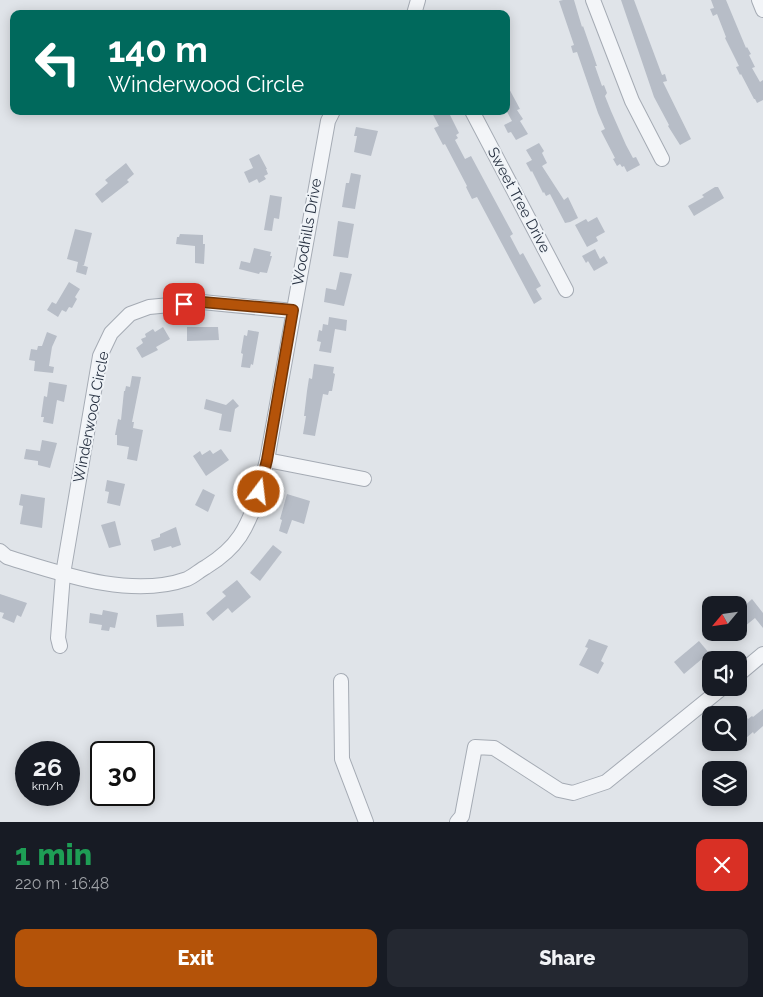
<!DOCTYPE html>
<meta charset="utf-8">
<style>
body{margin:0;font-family:Raleway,sans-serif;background:#242831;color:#f1f3f6;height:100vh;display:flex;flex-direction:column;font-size:19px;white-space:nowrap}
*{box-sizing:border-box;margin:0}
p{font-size:16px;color:#9ea1a6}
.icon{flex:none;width:28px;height:28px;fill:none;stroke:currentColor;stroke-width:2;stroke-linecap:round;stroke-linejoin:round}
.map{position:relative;height:822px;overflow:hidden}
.panel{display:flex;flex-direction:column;background:#171b24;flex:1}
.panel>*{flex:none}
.top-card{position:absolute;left:10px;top:10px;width:500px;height:105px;border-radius:10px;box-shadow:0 2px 12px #0003;background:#00695c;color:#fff;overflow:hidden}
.needle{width:32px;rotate:241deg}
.buttons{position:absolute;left:702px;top:596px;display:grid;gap:10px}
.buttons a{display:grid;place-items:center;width:45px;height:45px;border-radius:10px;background:#171b24;box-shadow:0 2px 12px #0003;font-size:25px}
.speed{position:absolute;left:15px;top:741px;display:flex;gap:10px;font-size:25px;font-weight:700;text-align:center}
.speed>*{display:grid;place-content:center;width:65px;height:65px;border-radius:50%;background:#171b24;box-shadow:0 2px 12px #0003;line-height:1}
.speed small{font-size:12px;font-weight:400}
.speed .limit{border:2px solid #111;border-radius:8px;background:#fff;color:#111}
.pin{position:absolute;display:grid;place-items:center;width:42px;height:42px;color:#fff;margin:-21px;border-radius:10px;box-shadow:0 2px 8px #0006}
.me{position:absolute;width:55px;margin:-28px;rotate:15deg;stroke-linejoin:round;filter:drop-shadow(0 0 4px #0008)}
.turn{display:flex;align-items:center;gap:18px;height:105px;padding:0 15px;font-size:22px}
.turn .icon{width:65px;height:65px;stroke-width:2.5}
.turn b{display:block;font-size:35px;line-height:42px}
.round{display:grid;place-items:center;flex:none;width:52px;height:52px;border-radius:10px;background:#242831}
.summary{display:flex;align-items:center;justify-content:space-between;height:85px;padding:0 15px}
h1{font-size:30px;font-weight:800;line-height:38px;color:#1e9e55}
.button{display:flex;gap:10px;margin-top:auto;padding:10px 15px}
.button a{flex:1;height:58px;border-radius:10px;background:#b45309;color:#fff;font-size:20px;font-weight:800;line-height:58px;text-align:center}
.button a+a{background:#242831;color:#f1f3f6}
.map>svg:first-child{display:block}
</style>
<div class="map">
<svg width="763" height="822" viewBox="0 0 763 822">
<rect width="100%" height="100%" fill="#e0e4e9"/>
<!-- building -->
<g fill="#b7bdc7">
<polygon points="563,0 574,0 582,27 583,26 597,66 595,66 602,86 604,85 607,93 605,96 611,111 626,145 633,158 636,157 640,165 627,172 624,166 622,167 620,164 617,166 613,159 615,158 601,131 605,129 598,113 577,52 573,53 571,46 574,45 559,1"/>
<polygon points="621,0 634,0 662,75 665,74 667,81 663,82 691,139 680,145 668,126 669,125 654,97"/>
<polygon points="711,0 726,0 746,48 747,47 751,54 749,55 755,67 752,68 760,82 763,80 763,100 757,103 755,99 754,99 741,74 740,75 736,67 739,66 725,38 726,37 717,14 713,16 710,9 714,8"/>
<polygon points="506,83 520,109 517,110 523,119 520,121 528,134 516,140 511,132 508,133 504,125 512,121 506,110"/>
<polygon points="431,111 448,111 459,133 456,135 458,138 455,140 465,159 471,156 513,234 510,236 520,255 523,253 541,286 536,289 542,299 534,304 477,197 472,199 466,187 467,186 445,144 443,145 434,128 439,126"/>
<polygon points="356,127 378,131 371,156 354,152 357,136 354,136"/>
<polygon points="539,143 544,151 542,153 547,163 542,166 564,200 568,197 578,218 570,222 565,223 550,194 546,196 544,192 543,193 532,171 531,172 526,163 532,160 526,150"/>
<polygon points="259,154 267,169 266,169 268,174 264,176 266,179 259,183 257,179 249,183 244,172 253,168 249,159"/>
<polygon points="126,163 134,174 127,180 129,182 102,203 95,194 108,183 105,180"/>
<polygon points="351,173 361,175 355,209 342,207 346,183 349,183"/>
<polygon points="715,187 718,187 724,198 694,216 688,206 704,197 702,195"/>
<polygon points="270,195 282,197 279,219 274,218 272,231 264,230"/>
<polygon points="597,217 605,232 596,237 598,241 587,247 575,225 586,219 588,222"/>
<polygon points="338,221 354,224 348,258 333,256"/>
<polygon points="75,229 92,233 84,265 82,265 88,267 86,275 76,272 78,262 67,259"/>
<polygon points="180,234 203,235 203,244 205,244 204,264 195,263 195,246 176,244 177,237 179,237"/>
<polygon points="254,248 271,252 270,256 272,256 267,273 260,272 259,274 239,269 241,261 250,263"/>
<polygon points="595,249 600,259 604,256 608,263 594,271 588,261 586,263 582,256"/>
<polygon points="340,272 352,274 344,306 324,302 326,288 336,290"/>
<polygon points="69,282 80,289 75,297 77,299 72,308 69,307 66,312 62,310 58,317 47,310 52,302 56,304"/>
<polygon points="329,317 347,320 346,331 335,329 331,353 319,351 321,342 317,341 319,330 322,331 323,324 328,325"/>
<polygon points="163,327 170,339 156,347 158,350 142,358 136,348 143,343 141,339 146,337 145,334 153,329 155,332"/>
<polygon points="187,327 218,327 219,340 187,341"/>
<polygon points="248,330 259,332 253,365 251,364 250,368 241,367 243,354 241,353 244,335 247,336"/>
<polygon points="47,332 57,336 52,347 49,366 54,367 53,373 34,371 35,361 29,360 31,349 37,350 38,346 42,346"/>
<polygon points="314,364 334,367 333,373 335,374 332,391 329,391 328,395 323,394 315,436 303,434 306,416 304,416 307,391 309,378 312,379"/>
<polygon points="132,376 141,377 132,422 134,422 133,428 143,430 137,461 127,459 129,447 117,445 117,435 115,435 118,419 121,420 124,391 125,391 126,386 130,387"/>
<polygon points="49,382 67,385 64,402 57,400 53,424 43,422 44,417 41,417 44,396 47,397"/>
<polygon points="206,399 226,405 233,399 239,406 235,409 231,432 219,430 222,414 204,409"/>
<polygon points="42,440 57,443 50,468 38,465 38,461 24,459 26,449 40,451"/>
<polygon points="221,449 229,460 206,476 193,456 200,451 202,455 210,450 213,454"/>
<polygon points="107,480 125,484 120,506 107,503 109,492 105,491"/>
<polygon points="203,489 215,495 208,512 195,505"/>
<polygon points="21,494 45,498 42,528 20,524 23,506 19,505"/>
<polygon points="287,494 310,501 304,524 292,520 287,534 279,531 282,520 280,519"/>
<polygon points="115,521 121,545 109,548 101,525"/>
<polygon points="176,527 181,545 172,548 171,546 154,551 151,540 160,537 160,534"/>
<polygon points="273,545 282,552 260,581 250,573"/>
<polygon points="237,580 251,597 232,613 228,608 213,621 206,613 226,596 222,592"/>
<polygon points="0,594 27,603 21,617 17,615 14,623 2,618 4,613 0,612"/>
<polygon points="752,599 763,613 763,628 755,618 739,631 739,611"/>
<polygon points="103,610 118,613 115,628 110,627 109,631 101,630 102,625 89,623 90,613 102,615"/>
<polygon points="183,613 184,626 157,627 156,615"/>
<polygon points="589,639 608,646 601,661 604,663 598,674 579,665 588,648 585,647"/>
<polygon points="699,641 709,653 684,674 674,662"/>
<polygon points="763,709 763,726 754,734 753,732 739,744 739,720 745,715 748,719 752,716 753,717"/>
</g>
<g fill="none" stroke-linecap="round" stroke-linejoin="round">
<!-- minor casing -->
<g stroke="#a5abb4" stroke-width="16">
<g id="minor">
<polyline points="593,0 632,101 662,159"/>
<polyline points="759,0 763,10"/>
<polyline points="414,14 418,0"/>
<polyline points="472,111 566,290"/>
<polyline points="267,460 364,479"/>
<path d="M0,551L7,557C62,574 131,599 187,579C194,576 200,570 206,567C219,559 232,548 240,536C255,513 260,486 267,460L328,121L333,111"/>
<polyline points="60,646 58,638 63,574 100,356 111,333 130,314 149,307 202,302 293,311"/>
<polyline points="739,674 763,654"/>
<polyline points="341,681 342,759 366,822"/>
<polyline points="457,822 462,816 475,747 494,748 559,790 573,793 606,782 722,688"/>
</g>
</g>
<!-- minor -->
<use href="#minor" stroke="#f3f5f8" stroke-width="14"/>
</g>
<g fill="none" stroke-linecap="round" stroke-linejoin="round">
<!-- route casing -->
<g stroke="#753606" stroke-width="12">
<polyline id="route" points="184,304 202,302 293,310 267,460 259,492"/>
</g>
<!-- route -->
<use href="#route" stroke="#b45309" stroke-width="9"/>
</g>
<g text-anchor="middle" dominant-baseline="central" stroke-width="4" stroke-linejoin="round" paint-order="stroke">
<!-- street labels -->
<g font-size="15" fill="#283242" stroke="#eff3f7">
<text transform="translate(519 200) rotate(62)">Sweet Tree Drive</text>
<text transform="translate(307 232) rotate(-80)">Woodhills Drive</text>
<text transform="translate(91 417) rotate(-79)">Winderwood Circle</text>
</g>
</g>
</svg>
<div class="buttons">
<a><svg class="needle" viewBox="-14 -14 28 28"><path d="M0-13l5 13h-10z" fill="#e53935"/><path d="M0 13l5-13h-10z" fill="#9ea1a6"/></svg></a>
<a><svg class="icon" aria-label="sound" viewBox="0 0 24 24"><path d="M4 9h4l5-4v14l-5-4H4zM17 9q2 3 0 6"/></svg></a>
<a><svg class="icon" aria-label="search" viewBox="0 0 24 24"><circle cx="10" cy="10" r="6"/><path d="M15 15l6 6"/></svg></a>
<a><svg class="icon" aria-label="layers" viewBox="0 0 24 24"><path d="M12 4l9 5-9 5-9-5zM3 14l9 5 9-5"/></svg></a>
</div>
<div class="speed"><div>26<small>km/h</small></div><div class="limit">30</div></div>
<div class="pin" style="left:184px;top:304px;background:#d93025"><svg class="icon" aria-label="arrive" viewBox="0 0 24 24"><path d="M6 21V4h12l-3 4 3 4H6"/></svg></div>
<svg class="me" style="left:259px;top:492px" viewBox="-20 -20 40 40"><circle r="17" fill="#b45309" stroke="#fff" stroke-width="3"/><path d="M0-11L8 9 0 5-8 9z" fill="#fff"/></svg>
<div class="top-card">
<div class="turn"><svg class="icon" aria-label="left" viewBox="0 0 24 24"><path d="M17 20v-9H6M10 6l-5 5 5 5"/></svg><div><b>140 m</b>Winderwood Circle</div></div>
</div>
</div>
<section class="panel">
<div class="summary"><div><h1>1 min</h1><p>220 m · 16:48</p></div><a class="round" style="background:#d93025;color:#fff"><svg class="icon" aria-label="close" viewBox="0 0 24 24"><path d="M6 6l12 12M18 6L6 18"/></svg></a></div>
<div class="button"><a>Exit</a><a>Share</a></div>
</section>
